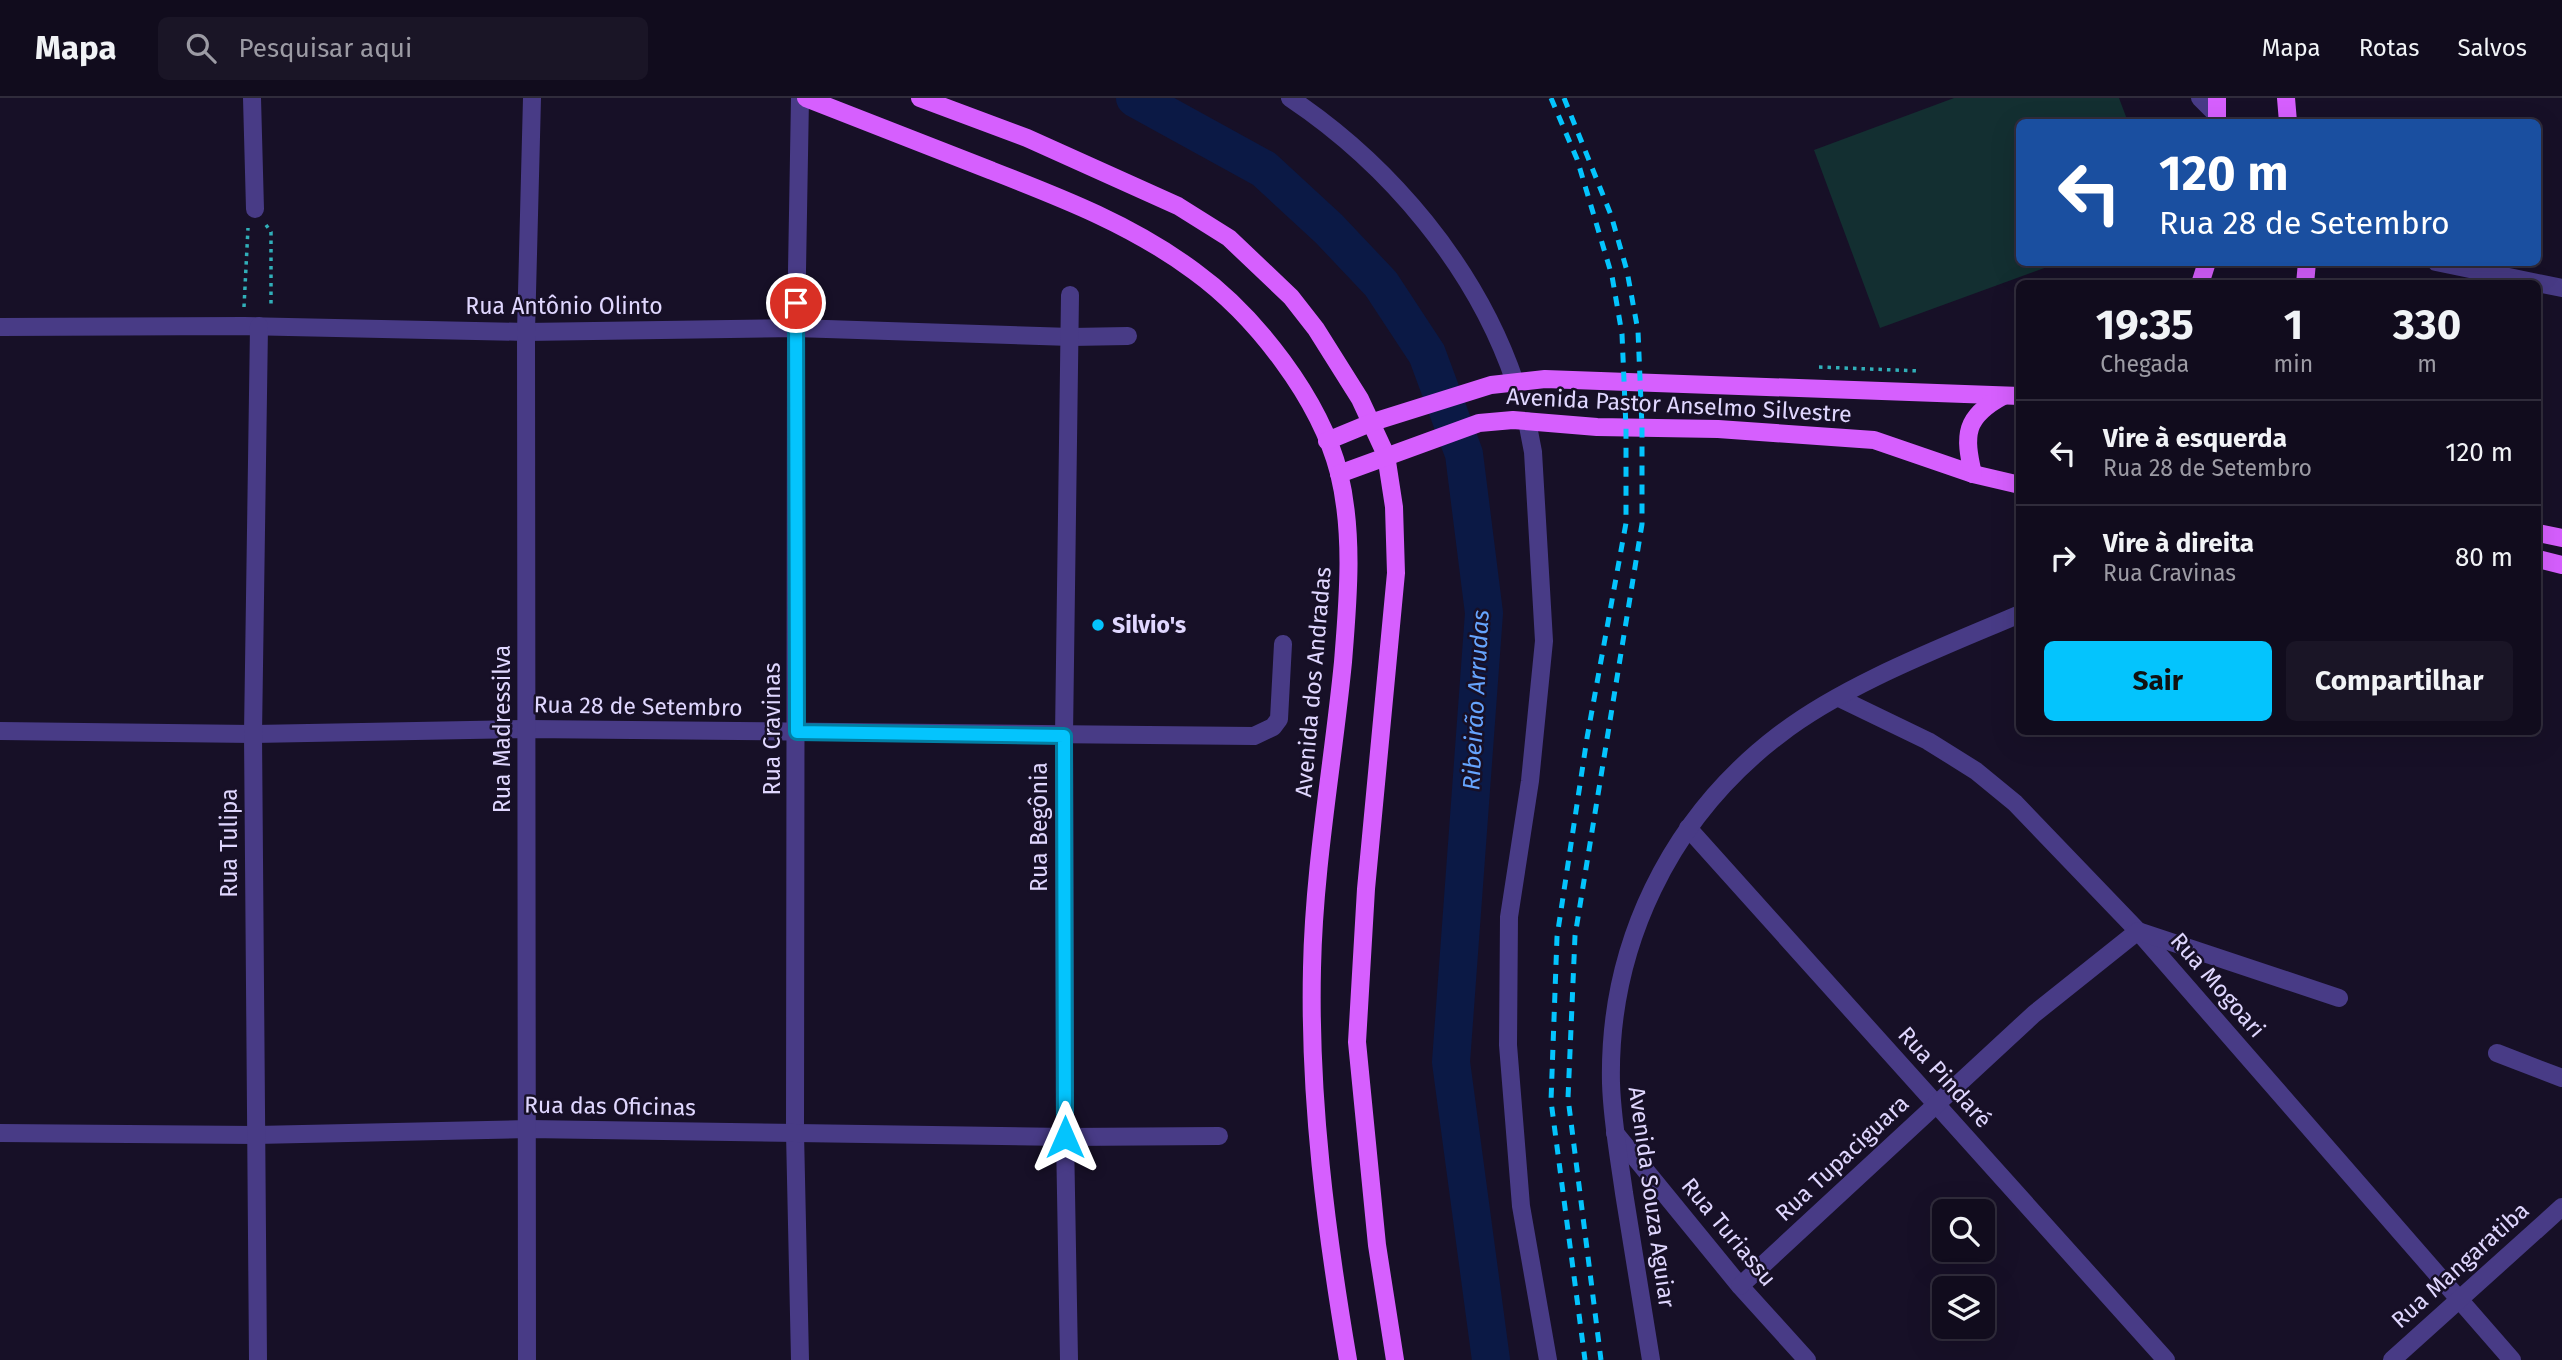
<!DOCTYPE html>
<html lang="pt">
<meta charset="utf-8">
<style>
body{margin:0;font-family:"Fira Sans",sans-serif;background:#1a1526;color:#f1f3f6;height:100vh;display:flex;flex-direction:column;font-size:26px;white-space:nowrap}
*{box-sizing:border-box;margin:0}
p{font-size:23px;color:#9c9ba4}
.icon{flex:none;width:38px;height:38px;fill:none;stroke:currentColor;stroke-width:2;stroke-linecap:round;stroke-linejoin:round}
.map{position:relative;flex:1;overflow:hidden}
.drawer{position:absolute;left:2016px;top:182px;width:525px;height:455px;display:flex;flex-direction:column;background:#110c1d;border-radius:10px;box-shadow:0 7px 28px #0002,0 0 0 2px #302c3b}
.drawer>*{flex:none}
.top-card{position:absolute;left:2016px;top:21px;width:525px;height:147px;border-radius:10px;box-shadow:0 7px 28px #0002,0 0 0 2px #302c3b;background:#1a4fa0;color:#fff;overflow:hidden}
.controls{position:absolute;left:1932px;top:1101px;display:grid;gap:14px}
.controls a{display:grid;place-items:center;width:63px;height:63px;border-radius:10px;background:#110c1d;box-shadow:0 7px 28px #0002,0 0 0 2px #302c3b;font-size:35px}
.pin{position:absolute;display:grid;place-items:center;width:60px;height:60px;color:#fff;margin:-30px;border:4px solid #fff;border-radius:50%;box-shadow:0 2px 7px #0007}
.me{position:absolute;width:77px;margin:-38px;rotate:0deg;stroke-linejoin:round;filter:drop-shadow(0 0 5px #0008)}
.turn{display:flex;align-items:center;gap:24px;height:147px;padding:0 28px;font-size:32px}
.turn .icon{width:91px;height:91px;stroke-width:2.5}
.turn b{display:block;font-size:49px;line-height:60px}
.eta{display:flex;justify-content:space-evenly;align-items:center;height:119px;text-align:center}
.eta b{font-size:42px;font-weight:700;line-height:49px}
.action{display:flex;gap:14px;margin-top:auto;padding:14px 28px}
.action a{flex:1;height:80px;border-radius:10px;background:#04c4fd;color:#111;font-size:28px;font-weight:700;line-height:80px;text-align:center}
.action a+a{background:#1a1526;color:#f1f3f6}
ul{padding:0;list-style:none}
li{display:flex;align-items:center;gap:21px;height:105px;padding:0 28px;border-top:2px solid #302c3b}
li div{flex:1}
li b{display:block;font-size:26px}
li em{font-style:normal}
header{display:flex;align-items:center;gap:42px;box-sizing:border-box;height:98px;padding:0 35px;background:#110c1d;border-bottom:2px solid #302c3b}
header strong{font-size:33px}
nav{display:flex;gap:38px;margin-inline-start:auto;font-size:24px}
.search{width:490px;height:63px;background:#1a1526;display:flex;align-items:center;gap:18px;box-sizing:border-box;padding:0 24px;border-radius:10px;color:#9c9ba4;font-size:26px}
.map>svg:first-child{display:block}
</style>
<header>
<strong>Mapa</strong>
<div class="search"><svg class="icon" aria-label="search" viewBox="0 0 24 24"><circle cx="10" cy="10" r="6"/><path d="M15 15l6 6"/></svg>Pesquisar aqui</div>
<nav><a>Mapa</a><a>Rotas</a><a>Salvos</a></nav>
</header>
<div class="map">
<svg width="2562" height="1262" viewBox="0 0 2562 1262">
<rect width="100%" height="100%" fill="#171027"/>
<!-- garden -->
<polygon fill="#132f31" points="1954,0 2119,0 2128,24 2020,24 2020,164 2058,165 1880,230 1814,52"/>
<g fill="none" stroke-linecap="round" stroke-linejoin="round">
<!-- river -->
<polyline stroke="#0b1945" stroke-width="38" points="1135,0 1264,71 1329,131 1381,186 1427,256 1464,356 1484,515 1451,964 1491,1262"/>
<!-- path -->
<g stroke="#31afb9" stroke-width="3.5" stroke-dasharray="3.5 5" stroke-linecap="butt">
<polyline points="266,127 271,134 271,209"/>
<polyline points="244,209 248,130"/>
<polyline points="1819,269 1920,273"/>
</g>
<!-- minor -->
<g stroke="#483b86" stroke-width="18">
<polyline points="252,0 255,111"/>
<polyline points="800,0 796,230 795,1035 800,1262"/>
<path d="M1290,0C1390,67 1476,169 1515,284"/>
<polyline points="2200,0 2217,17"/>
<polyline points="2436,164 2562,190"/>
<polyline points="0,229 244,228 526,234 796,230 1071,239 1128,238"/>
<polyline points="1527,323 1533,354 1544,543 1530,683 1509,819 1508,947 1521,1108 1548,1262"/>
<polyline points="1839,600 1928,643 1976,673 2015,705 2138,833 2512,1262"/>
<polyline points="0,633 253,636 527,631 1254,638 1273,629 1279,621 1283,546"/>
<polyline points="1688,730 2166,1262"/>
<polyline points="2497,955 2562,980"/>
<polyline points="0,1035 256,1037 528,1031 1065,1039 1219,1038"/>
<polyline points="1615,1035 1740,1188 1807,1262"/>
<polyline points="1740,1188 2034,916 2138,833 2339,900"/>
<polyline points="258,1262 253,636 259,228"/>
<polyline points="527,1262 526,234 532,0"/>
<polyline points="1069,1262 1065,1039 1064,637 1070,197"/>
<path d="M1651,1262C1642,1206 1633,1151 1624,1095C1619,1059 1612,1022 1611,985C1608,848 1670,720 1779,637C1845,586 1943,549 2020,516"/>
<polyline points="2392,1262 2562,1109"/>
</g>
<!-- major -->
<g stroke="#d65ffe" stroke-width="18">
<path d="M806,0C868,24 929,48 990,72C1062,100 1132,127 1194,173C1256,218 1320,301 1339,375C1354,436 1348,502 1343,564C1333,666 1314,768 1312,870C1309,1001 1326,1133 1348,1262"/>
<polyline points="920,0 1027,40 1178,108 1229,140 1291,199 1316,231 1360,301 1386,357 1394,409 1396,475 1366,791 1357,944 1377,1147 1395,1262"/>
<polyline points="2217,0 2217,24"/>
<polyline points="2286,0 2288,24"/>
<polyline points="2200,186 2207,164"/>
<polyline points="2305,186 2307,164"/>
<polyline points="1327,343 1373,324 1491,287 1545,281 2020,298"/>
<polyline points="1339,376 1479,325 1513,322 1597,329 1718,331 1874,342 1973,376 2020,387"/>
<path d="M1973,376C1964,337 1964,319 2003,298"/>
<polyline points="2538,435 2562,440"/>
<polyline points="2538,461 2562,467"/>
</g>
<!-- rail -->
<g stroke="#04c4fd" stroke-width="5" stroke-dasharray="10 9" stroke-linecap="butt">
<polyline points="1551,0 1577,61 1612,178 1622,236 1626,330 1626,425 1587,640 1557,839 1551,1003 1585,1262"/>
<polyline points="1564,0 1611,117 1627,173 1638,233 1642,329 1642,426 1575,838 1568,1000 1601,1262"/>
</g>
</g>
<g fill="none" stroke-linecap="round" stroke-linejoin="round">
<!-- route casing -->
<g stroke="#037fa4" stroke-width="18">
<polyline id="route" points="796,205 797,634 1064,638 1065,1039"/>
</g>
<!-- route -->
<use href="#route" stroke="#04c4fd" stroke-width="12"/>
</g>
<!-- markers -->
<circle fill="#04c4fd" stroke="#171027" stroke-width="2.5" cx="1098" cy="527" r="7"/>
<g text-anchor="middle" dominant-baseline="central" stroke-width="5" stroke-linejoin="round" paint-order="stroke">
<!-- street labels -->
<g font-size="23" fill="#e0d7ff" stroke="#171027">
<text x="564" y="208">Rua Antônio Olinto</text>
<text transform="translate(1679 307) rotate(3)">Avenida Pastor Anselmo Silvestre</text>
<text transform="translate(1313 584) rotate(-85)">Avenida dos Andradas</text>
<text transform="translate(638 608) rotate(1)">Rua 28 de Setembro</text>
<text transform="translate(502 631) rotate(-90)">Rua Madressilva</text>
<text transform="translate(772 631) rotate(-90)">Rua Cravinas</text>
<text transform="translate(1039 729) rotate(-90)">Rua Begônia</text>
<text transform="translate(229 745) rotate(-90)">Rua Tulipa</text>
<text transform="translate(2218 887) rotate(49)">Rua Mogoari</text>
<text transform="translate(1945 979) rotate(48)">Rua Pindaré</text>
<text transform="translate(610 1008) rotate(1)">Rua das Oficinas</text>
<text transform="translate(1842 1060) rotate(-43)">Rua Tupaciguara</text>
<text transform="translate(1652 1099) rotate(82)">Avenida Souza Aguiar</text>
<text transform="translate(1729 1134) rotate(50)">Rua Turiassu</text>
<text transform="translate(2460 1167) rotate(-42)">Rua Mangaratiba</text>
</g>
<!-- poi labels -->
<g font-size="23" font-weight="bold" fill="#e0d7ff" stroke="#171027" text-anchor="start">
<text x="1112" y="527">Silvio's</text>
</g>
<!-- water labels -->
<g font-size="24" font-style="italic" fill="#66a4fe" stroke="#171027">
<text transform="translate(1476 602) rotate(-87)">Ribeirão Arrudas</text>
</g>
</g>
</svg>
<div class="controls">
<a><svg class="icon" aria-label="search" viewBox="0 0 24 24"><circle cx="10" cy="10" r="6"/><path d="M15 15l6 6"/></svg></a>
<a><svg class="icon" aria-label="layers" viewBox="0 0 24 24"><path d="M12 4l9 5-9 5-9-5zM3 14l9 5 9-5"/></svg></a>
</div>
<div class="pin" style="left:796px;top:205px;background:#d93025"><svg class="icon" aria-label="arrive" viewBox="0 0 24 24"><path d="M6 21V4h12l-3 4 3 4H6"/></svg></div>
<svg class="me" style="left:1065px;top:1039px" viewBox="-20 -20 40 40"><path d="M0-17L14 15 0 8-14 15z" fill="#04c4fd" stroke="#fff" stroke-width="4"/></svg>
<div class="top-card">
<div class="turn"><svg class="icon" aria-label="left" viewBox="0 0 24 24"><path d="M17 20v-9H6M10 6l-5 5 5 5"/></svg><div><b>120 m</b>Rua 28 de Setembro</div></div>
</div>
<section class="drawer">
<div class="eta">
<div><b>19:35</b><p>Chegada</p></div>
<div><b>1</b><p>min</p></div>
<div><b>330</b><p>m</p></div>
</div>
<ul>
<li><svg class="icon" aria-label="left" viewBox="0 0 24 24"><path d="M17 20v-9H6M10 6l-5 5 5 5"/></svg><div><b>Vire à esquerda</b><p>Rua 28 de Setembro</p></div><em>120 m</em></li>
<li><svg class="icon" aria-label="right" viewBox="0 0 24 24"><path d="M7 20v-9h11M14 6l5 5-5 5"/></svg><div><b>Vire à direita</b><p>Rua Cravinas</p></div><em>80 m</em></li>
</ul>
<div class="action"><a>Sair</a><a>Compartilhar</a></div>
</section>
</div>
